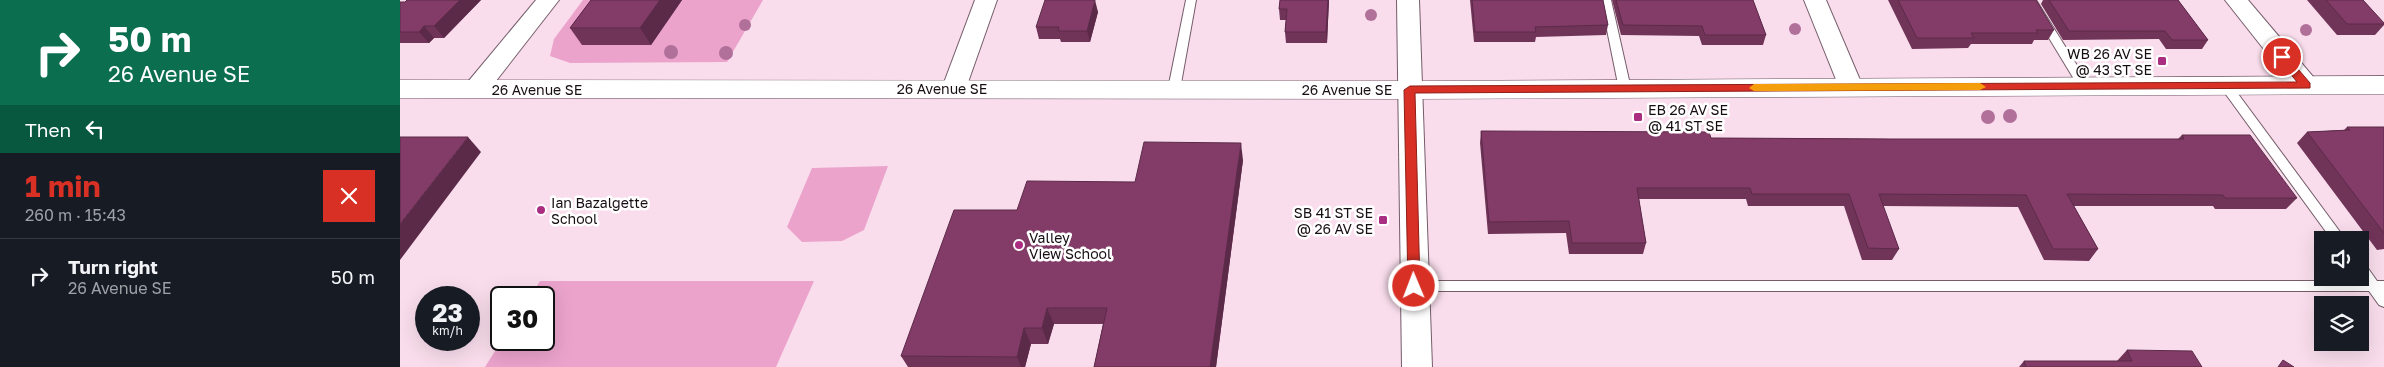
<!DOCTYPE html>
<meta charset="utf-8">
<style>
body{margin:0;font-family:"Golos Text",sans-serif;background:#20242c;color:#f1f3f6;height:100vh;display:flex;flex-direction:column;font-size:19px;white-space:nowrap}
*{box-sizing:border-box;margin:0}
p{font-size:16px;color:#9ea1a6}
.icon{flex:none;width:28px;height:28px;fill:none;stroke:currentColor;stroke-width:2;stroke-linecap:round;stroke-linejoin:round}
.map{position:relative;flex:1;overflow:hidden}
.drawer{display:flex;flex-direction:column;background:#171b24;width:400px}
.drawer>*{flex:none}
.top-card{background:#0b6e4f;color:#fff;overflow:hidden}
.buttons{position:absolute;left:1914px;top:231px;display:grid;gap:10px}
.buttons a{display:grid;place-items:center;width:55px;height:55px;border-radius:0px;background:#171b24;box-shadow:0 5px 20px #0002;font-size:25px}
.speed{position:absolute;left:15px;top:286px;display:flex;gap:10px;font-size:25px;font-weight:700;text-align:center}
.speed>*{display:grid;place-content:center;width:65px;height:65px;border-radius:50%;background:#171b24;box-shadow:0 5px 20px #0002;line-height:1}
.speed small{font-size:12px;font-weight:400}
.speed .limit{border:2px solid #111;border-radius:8px;background:#fff;color:#111}
.pin{position:absolute;display:grid;place-items:center;width:42px;height:42px;color:#fff;margin:-21px;border:2px solid #fff;border-radius:50%;box-shadow:0 1px 5px #0007}
.me{position:absolute;width:55px;margin:-28px;rotate:359deg;stroke-linejoin:round;filter:drop-shadow(0 0 4px #0008)}
.turn{display:flex;align-items:center;gap:18px;height:105px;padding:0 25px;font-size:22px}
.turn .icon{width:65px;height:65px;stroke-width:2.5}
.turn b{display:block;font-size:35px;line-height:42px}
.then{display:flex;align-items:center;height:48px;padding:0 25px;background:#0003;gap:10px;font-size:19px}
.round{display:grid;place-items:center;flex:none;width:52px;height:52px;border-radius:0px;background:#20242c}
.summary{display:flex;align-items:center;justify-content:space-between;height:85px;padding:0 25px}
h1{font-size:30px;font-weight:700;line-height:38px;color:#d93025}
ul{padding:0;list-style:none}
li{display:flex;align-items:center;gap:15px;height:75px;padding:0 25px;border-top:1px solid #363941}
li div{flex:1}
li b{display:block;font-size:19px}
li em{font-style:normal}
main{display:flex;flex:1;min-height:0}
.map>svg:first-child{display:block}
</style>
<main>
<section class="drawer">
<div class="top-card">
<div class="turn"><svg class="icon" aria-label="right" viewBox="0 0 24 24"><path d="M7 20v-9h11M14 6l5 5-5 5"/></svg><div><b>50 m</b>26 Avenue SE</div></div>
<div class="then">Then<svg class="icon" aria-label="left" viewBox="0 0 24 24"><path d="M17 20v-9H6M10 6l-5 5 5 5"/></svg></div>
</div>
<div class="summary"><div><h1>1 min</h1><p>260 m · 15:43</p></div><a class="round" style="background:#d93025;color:#fff"><svg class="icon" aria-label="close" viewBox="0 0 24 24"><path d="M6 6l12 12M18 6L6 18"/></svg></a></div>
<ul>
<li><svg class="icon" aria-label="right" viewBox="0 0 24 24"><path d="M7 20v-9h11M14 6l5 5-5 5"/></svg><div><b>Turn right</b><p>26 Avenue SE</p></div><em>50 m</em></li>
</ul>
</section>
<div class="map">
<svg width="1984" height="367" viewBox="0 0 1984 367">
<rect width="100%" height="100%" fill="#f9ddec"/>
<!-- green -->
<g fill="#eba3cc">
<polygon points="183,0 363,0 327,62 170,63 150,56 154,39"/>
<polygon points="488,166 464,230 442,241 402,242 387,227 412,168"/>
<polygon points="140,281 414,281 376,367 85,367 102,340 144,340 144,298 130,297"/>
</g>
<g fill="none" stroke-linecap="round" stroke-linejoin="round">
<!-- service casing -->
<g stroke="#745c69" stroke-width="2">
<g id="service">
<polygon points="786,0 796,0 780,89 774,93 768,89"/>
<polygon points="1201,0 1211,0 1231,89 1229,92 1221,92 1219,89"/>
<polygon points="1626,0 1636,0 1690,86 1688,89 1680,89"/>
<polygon points="1826,82 1830,83 1946,240 1932,240 1822,89 1820,86 1822,83"/>
<polygon points="1960,263 1965,264 1977,281 1984,281 1984,307 1979,305 1969,291 1014,291 1009,290 1007,286 1009,282 1014,281 1962,281 1959,278"/>
</g>
</g>
<!-- minor casing -->
<g stroke="#745c69" stroke-width="2">
<g id="minor">
<polygon points="136,0 159,0 85,95 76,97 67,95 64,89 67,83"/>
<polygon points="575,0 597,0 566,88 563,94 554,96 545,94 542,88"/>
<polygon points="997,0 1019,0 1032,367 1002,367"/>
<polygon points="1404,0 1426,0 1463,87 1460,93 1451,95 1442,93 1439,87"/>
<polygon points="1825,0 1848,0 1915,79 1918,85 1915,91 1906,93 1897,91"/>
</g>
</g>
<!-- tertiary casing -->
<g stroke="#745c69" stroke-width="1">
<polygon id="tertiary" points="1984,76 1984,94 1010,99 0,98 0,80 1010,81"/>
</g>
<!-- service -->
<use href="#service" fill="#fff" fill-rule="evenodd"/>
<!-- minor -->
<use href="#minor" fill="#fff" fill-rule="evenodd"/>
<!-- tertiary -->
<use href="#tertiary" fill="#fff" fill-rule="evenodd"/>
</g>
<!-- trees -->
<g fill="#b0709a">
<circle cx="971" cy="15" r="6"/>
<circle cx="345" cy="25" r="6"/>
<circle cx="1395" cy="29" r="6"/>
<circle cx="1906" cy="30" r="6"/>
<circle cx="271" cy="52" r="7"/>
<circle cx="326" cy="53" r="7"/>
<circle cx="1610" cy="116" r="7"/>
<circle cx="1588" cy="117" r="7"/>
</g>
<!-- wall -->
<g fill="#713459">
<polygon points="7,0 81,0 44,38 34,38 29,43 0,43 0,2 5,2"/>
<polygon points="191,0 282,0 251,45 182,45 170,28"/>
<polygon points="690,0 698,12 690,42 661,42 660,39 639,39 636,27"/>
<polygon points="880,0 929,0 927,43 886,43 885,32 886,20 880,20 879,9"/>
<polygon points="1070,0 1203,0 1208,25 1206,35 1136,37 1135,42 1074,42"/>
<polygon points="1212,0 1353,0 1366,35 1363,45 1302,45 1299,36 1221,35"/>
<polygon points="1488,0 1636,0 1654,30 1648,40 1634,40 1632,44 1571,44 1568,48 1512,49"/>
<polygon points="1643,0 1778,0 1808,40 1802,49 1766,49 1759,39 1663,40 1641,4"/>
<polygon points="1907,0 1963,0 1984,24 1984,25 1975,35 1937,35"/>
<polygon points="1947,127 1984,127 1984,249 1977,250 1897,143 1907,132 1944,130"/>
<polygon points="1081,131 1311,138 1492,139 1778,139 1782,135 1897,198 1886,209 1815,209 1813,206 1674,206 1698,249 1689,261 1644,260 1618,207 1483,206 1499,249 1492,260 1462,260 1444,206 1348,206 1346,199 1239,199 1246,243 1243,254 1169,254 1166,233 1088,234 1080,143"/>
<polygon points="843,160 816,367 694,367 703,324 654,324 648,344 631,344 625,367 508,367 501,356 735,182"/>
<polygon points="1727,350 1802,367 1619,367 1624,361 1717,361"/>
</g>
<!-- shaded-wall -->
<g fill="#5c2a49">
<polygon points="60,0 81,0 44,38 34,26"/>
<polygon points="260,0 282,0 251,45 240,28"/>
<polygon points="695,0 698,12 690,42 687,31"/>
<polygon points="928,0 929,0 927,43 926,32"/>
<polygon points="24,26 34,38 29,43 19,32"/>
<polygon points="68,137 81,152 0,260 0,224"/>
<polygon points="841,143 843,160 816,367 810,367"/>
<polygon points="647,308 654,324 648,344 642,328"/>
<polygon points="624,328 631,344 625,367 621,367 617,357"/>
</g>
<!-- building -->
<g fill="#833c68" stroke="#5c2a49">
<polygon points="7,0 60,0 34,26 24,26 19,32 0,32 0,2 5,2"/>
<polygon points="191,0 260,0 240,28 170,28"/>
<polygon points="645,0 695,0 687,31 658,31 659,27 636,27"/>
<polygon points="880,0 928,0 926,32 885,32 887,9 879,9"/>
<polygon points="1072,0 1203,0 1208,25 1135,27 1136,32 1075,32"/>
<polygon points="1216,0 1353,0 1366,35 1305,35 1302,26 1223,25"/>
<polygon points="1498,0 1636,0 1654,30 1636,30 1638,33 1571,33 1574,38 1517,38"/>
<polygon points="1649,0 1778,0 1808,40 1772,40 1765,31 1669,31"/>
<polygon points="1926,0 1963,0 1984,23 1984,24 1947,24"/>
<polygon points="1947,127 1984,127 1984,233 1907,132 1950,130"/>
<polygon points="1081,131 1309,132 1311,138 1492,139 1784,139 1782,135 1850,135 1897,198 1825,198 1823,195 1667,194 1698,249 1653,249 1626,195 1479,194 1499,249 1468,248 1449,194 1352,194 1350,188 1237,188 1246,243 1172,243 1169,221 1089,222"/>
<polygon points="0,137 68,137 0,224"/>
<polygon points="744,142 841,143 810,367 694,367 707,308 647,308 642,328 624,328 617,357 501,356 554,210 617,210 627,181 735,182"/>
<polygon points="1727,350 1792,351 1802,367 1626,367 1624,361 1732,361"/>
<polygon points="1883,360 1894,367 1878,367"/>
</g>
<!-- route -->
<polygon fill="#d93025" stroke="#8d1f18" points="1882,54 1886,55 1910,83 1910,88 1015,93 1020,286 1014,291 1008,286 1004,90 1010,86 1897,82 1877,57"/>
<!-- slow -->
<polygon fill="#f59e0b" points="1580,83 1586,87 1580,90 1354,91 1349,88 1354,84"/>
<!-- markers -->
<g fill="#a92d80" stroke="#fff" stroke-width="2">
<rect x="1757" y="56" width="10" height="10" rx="2.5"/>
<rect x="1233" y="112" width="10" height="10" rx="2.5"/>
<circle cx="141" cy="210" r="5"/>
<rect x="978" y="215" width="10" height="10" rx="2.5"/>
<circle cx="619" cy="245" r="5"/>
</g>
<g text-anchor="middle" dominant-baseline="central" stroke-width="5" stroke-linejoin="round" paint-order="stroke">
<!-- poi labels -->
<g font-size="14" fill="#170e13" stroke="#fff" text-anchor="start">
<text x="1752" y="53" text-anchor="end">WB 26 AV SE<tspan x="1752" dy="16">@ 43 ST SE</tspan></text>
<text x="1248" y="109">EB 26 AV SE<tspan x="1248" dy="16">@ 41 ST SE</tspan></text>
<text x="151" y="202">Ian Bazalgette<tspan x="151" dy="16">School</tspan></text>
<text x="973" y="212" text-anchor="end">SB 41 ST SE<tspan x="973" dy="16">@ 26 AV SE</tspan></text>
<text x="629" y="237">Valley<tspan x="629" dy="16">View School</tspan></text>
</g>
<!-- street labels -->
<g font-size="14" fill="#170e13" stroke="#fff">
<text x="542" y="88">26 Avenue SE</text>
<text x="137" y="89">26 Avenue SE</text>
<text x="947" y="89">26 Avenue SE</text>
</g>
</g>
</svg>
<div class="buttons">
<a><svg class="icon" aria-label="sound" viewBox="0 0 24 24"><path d="M4 9h4l5-4v14l-5-4H4zM17 9q2 3 0 6"/></svg></a>
<a><svg class="icon" aria-label="layers" viewBox="0 0 24 24"><path d="M12 4l9 5-9 5-9-5zM3 14l9 5 9-5"/></svg></a>
</div>
<div class="speed"><div>23<small>km/h</small></div><div class="limit">30</div></div>
<div class="pin" style="left:1882px;top:57px;background:#d93025"><svg class="icon" aria-label="arrive" viewBox="0 0 24 24"><path d="M6 21V4h12l-3 4 3 4H6"/></svg></div>
<svg class="me" style="left:1014px;top:286px" viewBox="-20 -20 40 40"><circle r="17" fill="#d93025" stroke="#fff" stroke-width="3"/><path d="M0-11L8 9 0 5-8 9z" fill="#fff"/></svg>
</div>
</main>
